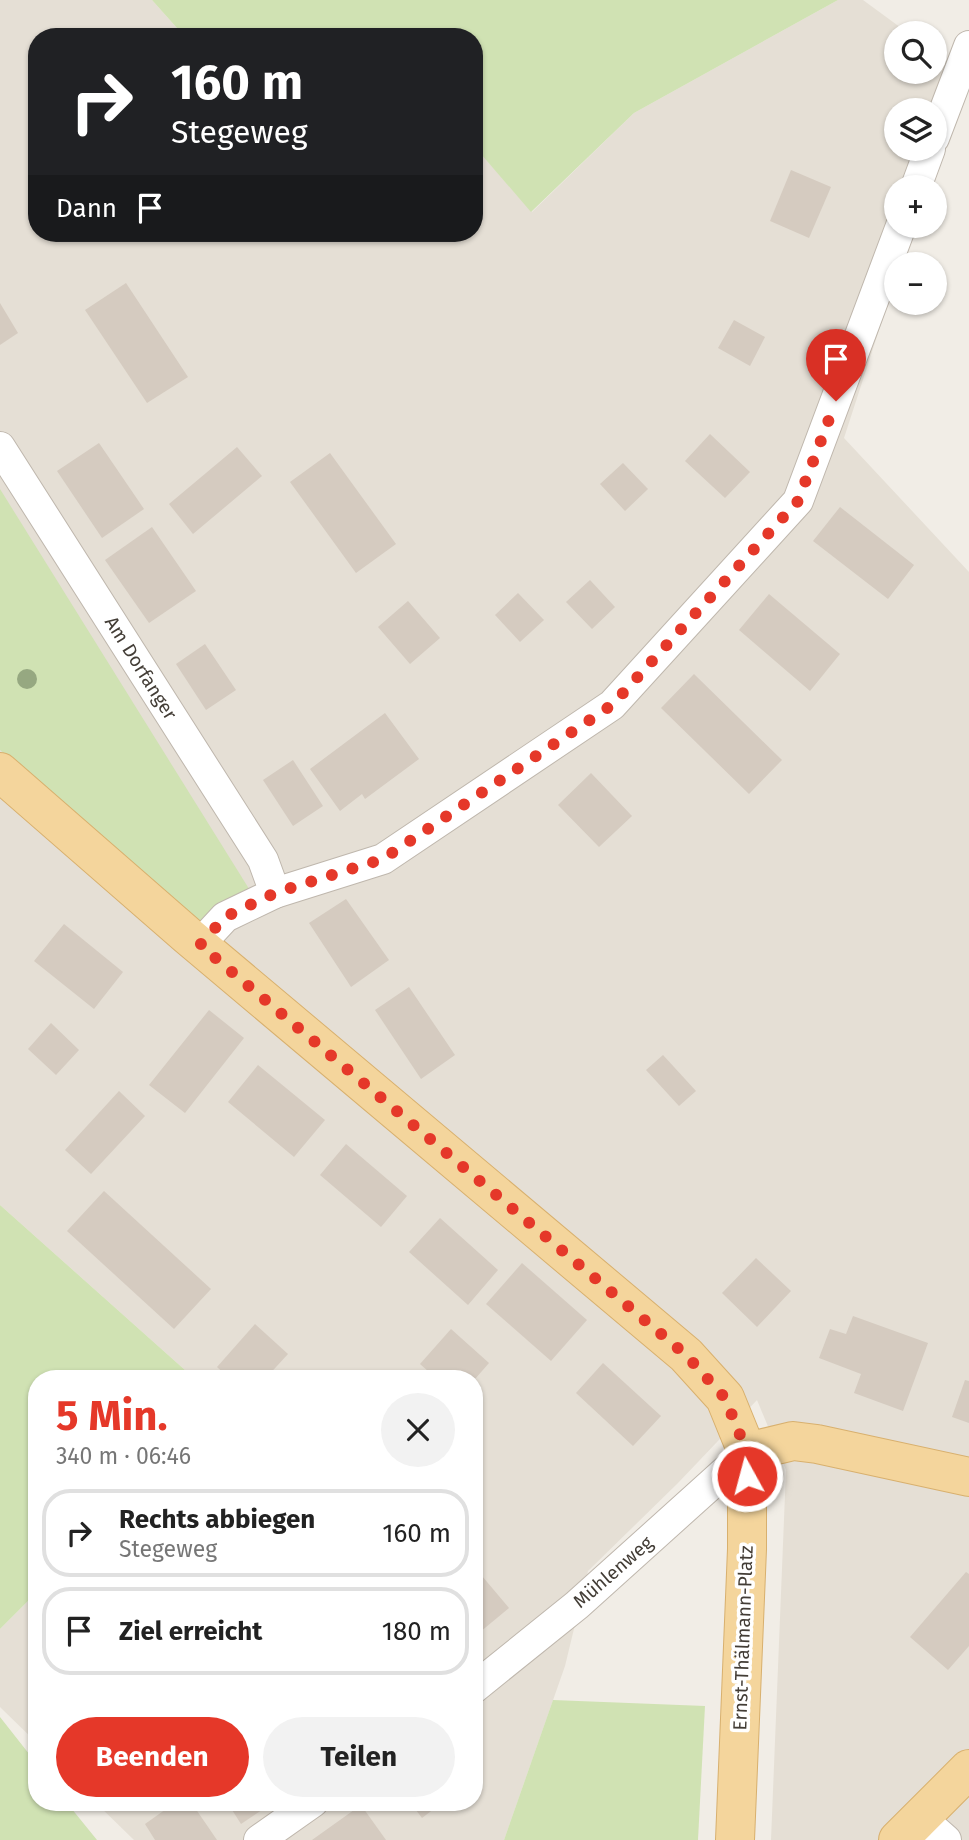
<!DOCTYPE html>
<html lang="de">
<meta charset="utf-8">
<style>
body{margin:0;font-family:"Fira Sans",sans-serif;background:#f2f2f2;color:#222;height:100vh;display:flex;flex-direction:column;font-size:26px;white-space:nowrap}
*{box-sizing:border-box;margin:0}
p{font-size:23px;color:#767676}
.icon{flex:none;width:38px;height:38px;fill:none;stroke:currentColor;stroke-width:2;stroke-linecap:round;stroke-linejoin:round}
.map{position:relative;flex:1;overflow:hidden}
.side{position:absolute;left:28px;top:1370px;width:455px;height:441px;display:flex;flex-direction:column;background:#fff;border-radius:28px;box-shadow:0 2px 5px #0004}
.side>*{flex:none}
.hud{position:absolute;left:28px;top:28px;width:455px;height:214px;border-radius:28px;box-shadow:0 2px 5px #0004;background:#202124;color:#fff;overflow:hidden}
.controls{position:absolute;left:884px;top:21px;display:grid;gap:14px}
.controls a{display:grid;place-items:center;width:63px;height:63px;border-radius:50%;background:#fff;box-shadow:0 2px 5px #0004;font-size:35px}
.pin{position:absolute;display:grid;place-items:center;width:60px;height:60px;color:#fff;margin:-72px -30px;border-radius:50% 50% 50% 0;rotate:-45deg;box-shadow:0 0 7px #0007}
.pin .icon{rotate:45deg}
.me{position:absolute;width:77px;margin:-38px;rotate:353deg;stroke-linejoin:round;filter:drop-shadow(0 0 5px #0008)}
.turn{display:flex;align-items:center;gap:24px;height:147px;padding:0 28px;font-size:32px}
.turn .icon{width:91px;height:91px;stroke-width:2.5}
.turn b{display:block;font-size:49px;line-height:60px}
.then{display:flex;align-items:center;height:66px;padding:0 28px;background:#0003;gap:14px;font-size:26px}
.round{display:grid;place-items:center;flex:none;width:74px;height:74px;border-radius:37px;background:#f2f2f2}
.overview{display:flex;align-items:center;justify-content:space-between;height:119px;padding:0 28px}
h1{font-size:42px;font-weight:700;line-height:52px;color:#e53829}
.primary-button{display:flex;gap:14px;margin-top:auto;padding:14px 28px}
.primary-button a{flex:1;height:80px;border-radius:42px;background:#e53829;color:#fff;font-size:28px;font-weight:700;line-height:80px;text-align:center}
.primary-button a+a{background:#f2f2f2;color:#222}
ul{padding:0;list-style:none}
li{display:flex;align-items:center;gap:21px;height:88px;margin:0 14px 10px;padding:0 14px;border:4px solid #e0e0e0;border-radius:28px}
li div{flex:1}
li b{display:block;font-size:26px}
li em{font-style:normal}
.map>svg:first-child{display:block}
</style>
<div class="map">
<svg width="969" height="1840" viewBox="0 0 969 1840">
<rect width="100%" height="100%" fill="#f1ede6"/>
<!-- residential -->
<g fill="#e5dfd5" fill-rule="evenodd">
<path d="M0,0H152L185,37H37V233H474V146L532,212L634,113L838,0H863L908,33H896V72H934L935,53L962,73L925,187H896V278L844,438L969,572V1840H771L786,1470L757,1400L678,1483L588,1571L565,1666L504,1840H134L96,1803L474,1802V1379H195L0,1205ZM896,110H934V149H896Z"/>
<polygon points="37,1592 37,1743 0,1707 0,1629"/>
</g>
<!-- green -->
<g fill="#d0e2b3">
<polygon points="152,0 838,0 634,113 531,212 474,146 474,37 185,37"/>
<polygon points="0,489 251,892 202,925 0,750"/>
<polygon points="0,1205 195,1379 37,1379 37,1592 0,1629"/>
<polygon points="553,1700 705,1706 698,1840 504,1840"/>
<polygon points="0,1717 37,1764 37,1802 67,1803 97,1840 0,1840"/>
</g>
<!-- building -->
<g fill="#d5cbc0">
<polygon points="791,170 831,187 809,238 770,221"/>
<polygon points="126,283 188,377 147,403 85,310"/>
<polygon points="0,303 18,333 0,345"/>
<polygon points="734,320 765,337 750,366 718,348"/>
<polygon points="710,434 750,472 725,498 685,461"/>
<polygon points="99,443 144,509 102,538 57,471"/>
<polygon points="237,447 262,476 193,534 169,504"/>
<polygon points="330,453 396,544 356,573 290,482"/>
<polygon points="623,463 648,489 625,511 600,484"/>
<polygon points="840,507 914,565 888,599 813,541"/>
<polygon points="152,527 196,591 149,623 105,560"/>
<polygon points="590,580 615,607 592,629 566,602"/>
<polygon points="518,593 544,620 520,642 495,615"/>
<polygon points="769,594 840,654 810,691 739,630"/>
<polygon points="408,601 440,638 410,664 378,627"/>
<polygon points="205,644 236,690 206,710 176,664"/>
<polygon points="694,674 782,760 749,794 661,708"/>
<polygon points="385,713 419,759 365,799 362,794 340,811 310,769"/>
<polygon points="293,760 323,806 293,826 263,780"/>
<polygon points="591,773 632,816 599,847 558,805"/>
<polygon points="346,899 389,960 351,987 309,923"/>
<polygon points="64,924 123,972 94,1009 34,961"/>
<polygon points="409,987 455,1055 421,1079 375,1010"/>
<polygon points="209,1010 244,1038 185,1113 149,1085"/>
<polygon points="51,1023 79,1050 56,1075 28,1049"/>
<polygon points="663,1055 696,1091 679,1106 646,1070"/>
<polygon points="258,1065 325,1120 294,1157 228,1102"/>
<polygon points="119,1091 145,1116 91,1174 65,1150"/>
<polygon points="346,1144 407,1196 381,1227 320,1175"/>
<polygon points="104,1191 211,1289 174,1329 67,1231"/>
<polygon points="440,1218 498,1270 468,1305 409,1252"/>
<polygon points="756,1258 791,1291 757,1327 722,1293"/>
<polygon points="522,1263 587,1320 551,1361 486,1304"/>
<polygon points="853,1316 928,1343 903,1411 854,1393 861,1374 819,1358 830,1329 846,1334"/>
<polygon points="255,1324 288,1354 265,1379 230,1379 217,1367"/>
<polygon points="451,1329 489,1363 475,1379 437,1379 420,1364"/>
<polygon points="603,1363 661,1416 633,1446 576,1393"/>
<polygon points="965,1380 969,1381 969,1423 952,1417"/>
<polygon points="966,1572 969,1574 969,1646 948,1670 910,1637"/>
<polygon points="482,1576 509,1608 474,1637 474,1582"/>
<polygon points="176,1802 191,1802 217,1840 155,1840 145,1824"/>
<polygon points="227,1802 274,1802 241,1824"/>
<polygon points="410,1802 443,1802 422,1818"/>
<polygon points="361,1805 386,1840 312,1840"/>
</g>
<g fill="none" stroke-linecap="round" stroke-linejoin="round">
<!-- minor casing -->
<g stroke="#bfb7ad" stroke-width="32">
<g id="minor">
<polyline points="934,138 969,46"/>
<polyline points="916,187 930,149"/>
<polyline points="0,447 263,860 275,893"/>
<polyline points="199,945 225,917 275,893 383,859 612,705 798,501 901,226"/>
<polyline points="474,1688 577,1605 747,1452"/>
<polyline points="920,1817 946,1840"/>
<polyline points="259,1840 313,1802"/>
</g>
</g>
<!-- major casing -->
<g stroke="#d8b06e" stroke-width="40">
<g id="major">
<polyline points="0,772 188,936 686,1355 725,1398 747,1452 747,1549 735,1840"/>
<polyline points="747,1452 793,1441 817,1444 969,1477"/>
<polyline points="898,1840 969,1769"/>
</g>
</g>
<!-- minor -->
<use href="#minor" stroke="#fff" stroke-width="30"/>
<!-- major -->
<use href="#major" stroke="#f4d59c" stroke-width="38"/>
</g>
<!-- trees -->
<circle fill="#96a881" cx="27" cy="679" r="10"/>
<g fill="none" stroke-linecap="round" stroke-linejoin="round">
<!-- route -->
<polyline stroke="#e53829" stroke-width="12" stroke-dasharray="0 21.6" points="747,1476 747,1452 725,1398 686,1355 200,945 225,917 275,893 383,859 612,705 798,501 836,401"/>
</g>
<g text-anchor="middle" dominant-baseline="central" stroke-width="7" stroke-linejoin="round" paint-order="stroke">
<!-- street labels -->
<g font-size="19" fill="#433d36" stroke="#fff">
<text transform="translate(141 668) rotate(58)">Am Dorfanger</text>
<text transform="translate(613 1572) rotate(-41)">Mühlenweg</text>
<text transform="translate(743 1638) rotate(-88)">Ernst-Thälmann-Platz</text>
</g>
</g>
</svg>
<div class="controls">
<a><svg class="icon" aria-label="search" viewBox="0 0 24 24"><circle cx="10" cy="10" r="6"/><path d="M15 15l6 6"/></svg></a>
<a><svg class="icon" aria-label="layers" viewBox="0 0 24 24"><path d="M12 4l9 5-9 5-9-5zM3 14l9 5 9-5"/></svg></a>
<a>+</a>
<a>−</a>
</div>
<div class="pin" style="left:836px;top:401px;background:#d93025"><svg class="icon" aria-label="arrive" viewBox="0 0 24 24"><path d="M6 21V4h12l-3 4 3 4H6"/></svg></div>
<svg class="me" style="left:747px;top:1476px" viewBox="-20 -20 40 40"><circle r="17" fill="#e53829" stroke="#fff" stroke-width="3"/><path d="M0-11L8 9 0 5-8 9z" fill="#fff"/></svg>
<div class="hud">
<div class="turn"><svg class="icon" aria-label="right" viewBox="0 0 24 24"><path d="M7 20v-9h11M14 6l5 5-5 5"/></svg><div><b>160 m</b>Stegeweg</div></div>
<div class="then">Dann<svg class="icon" aria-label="arrive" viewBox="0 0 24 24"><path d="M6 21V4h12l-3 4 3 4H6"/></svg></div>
</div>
<section class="side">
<div class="overview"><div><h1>5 Min.</h1><p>340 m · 06:46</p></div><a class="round"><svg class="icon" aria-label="close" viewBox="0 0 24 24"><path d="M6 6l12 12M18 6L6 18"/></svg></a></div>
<ul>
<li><svg class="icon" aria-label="right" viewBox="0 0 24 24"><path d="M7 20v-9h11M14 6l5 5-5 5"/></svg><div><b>Rechts abbiegen</b><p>Stegeweg</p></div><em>160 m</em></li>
<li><svg class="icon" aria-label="arrive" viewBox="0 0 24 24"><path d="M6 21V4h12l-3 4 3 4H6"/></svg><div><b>Ziel erreicht</b></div><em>180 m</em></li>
</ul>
<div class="primary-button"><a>Beenden</a><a>Teilen</a></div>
</section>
</div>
